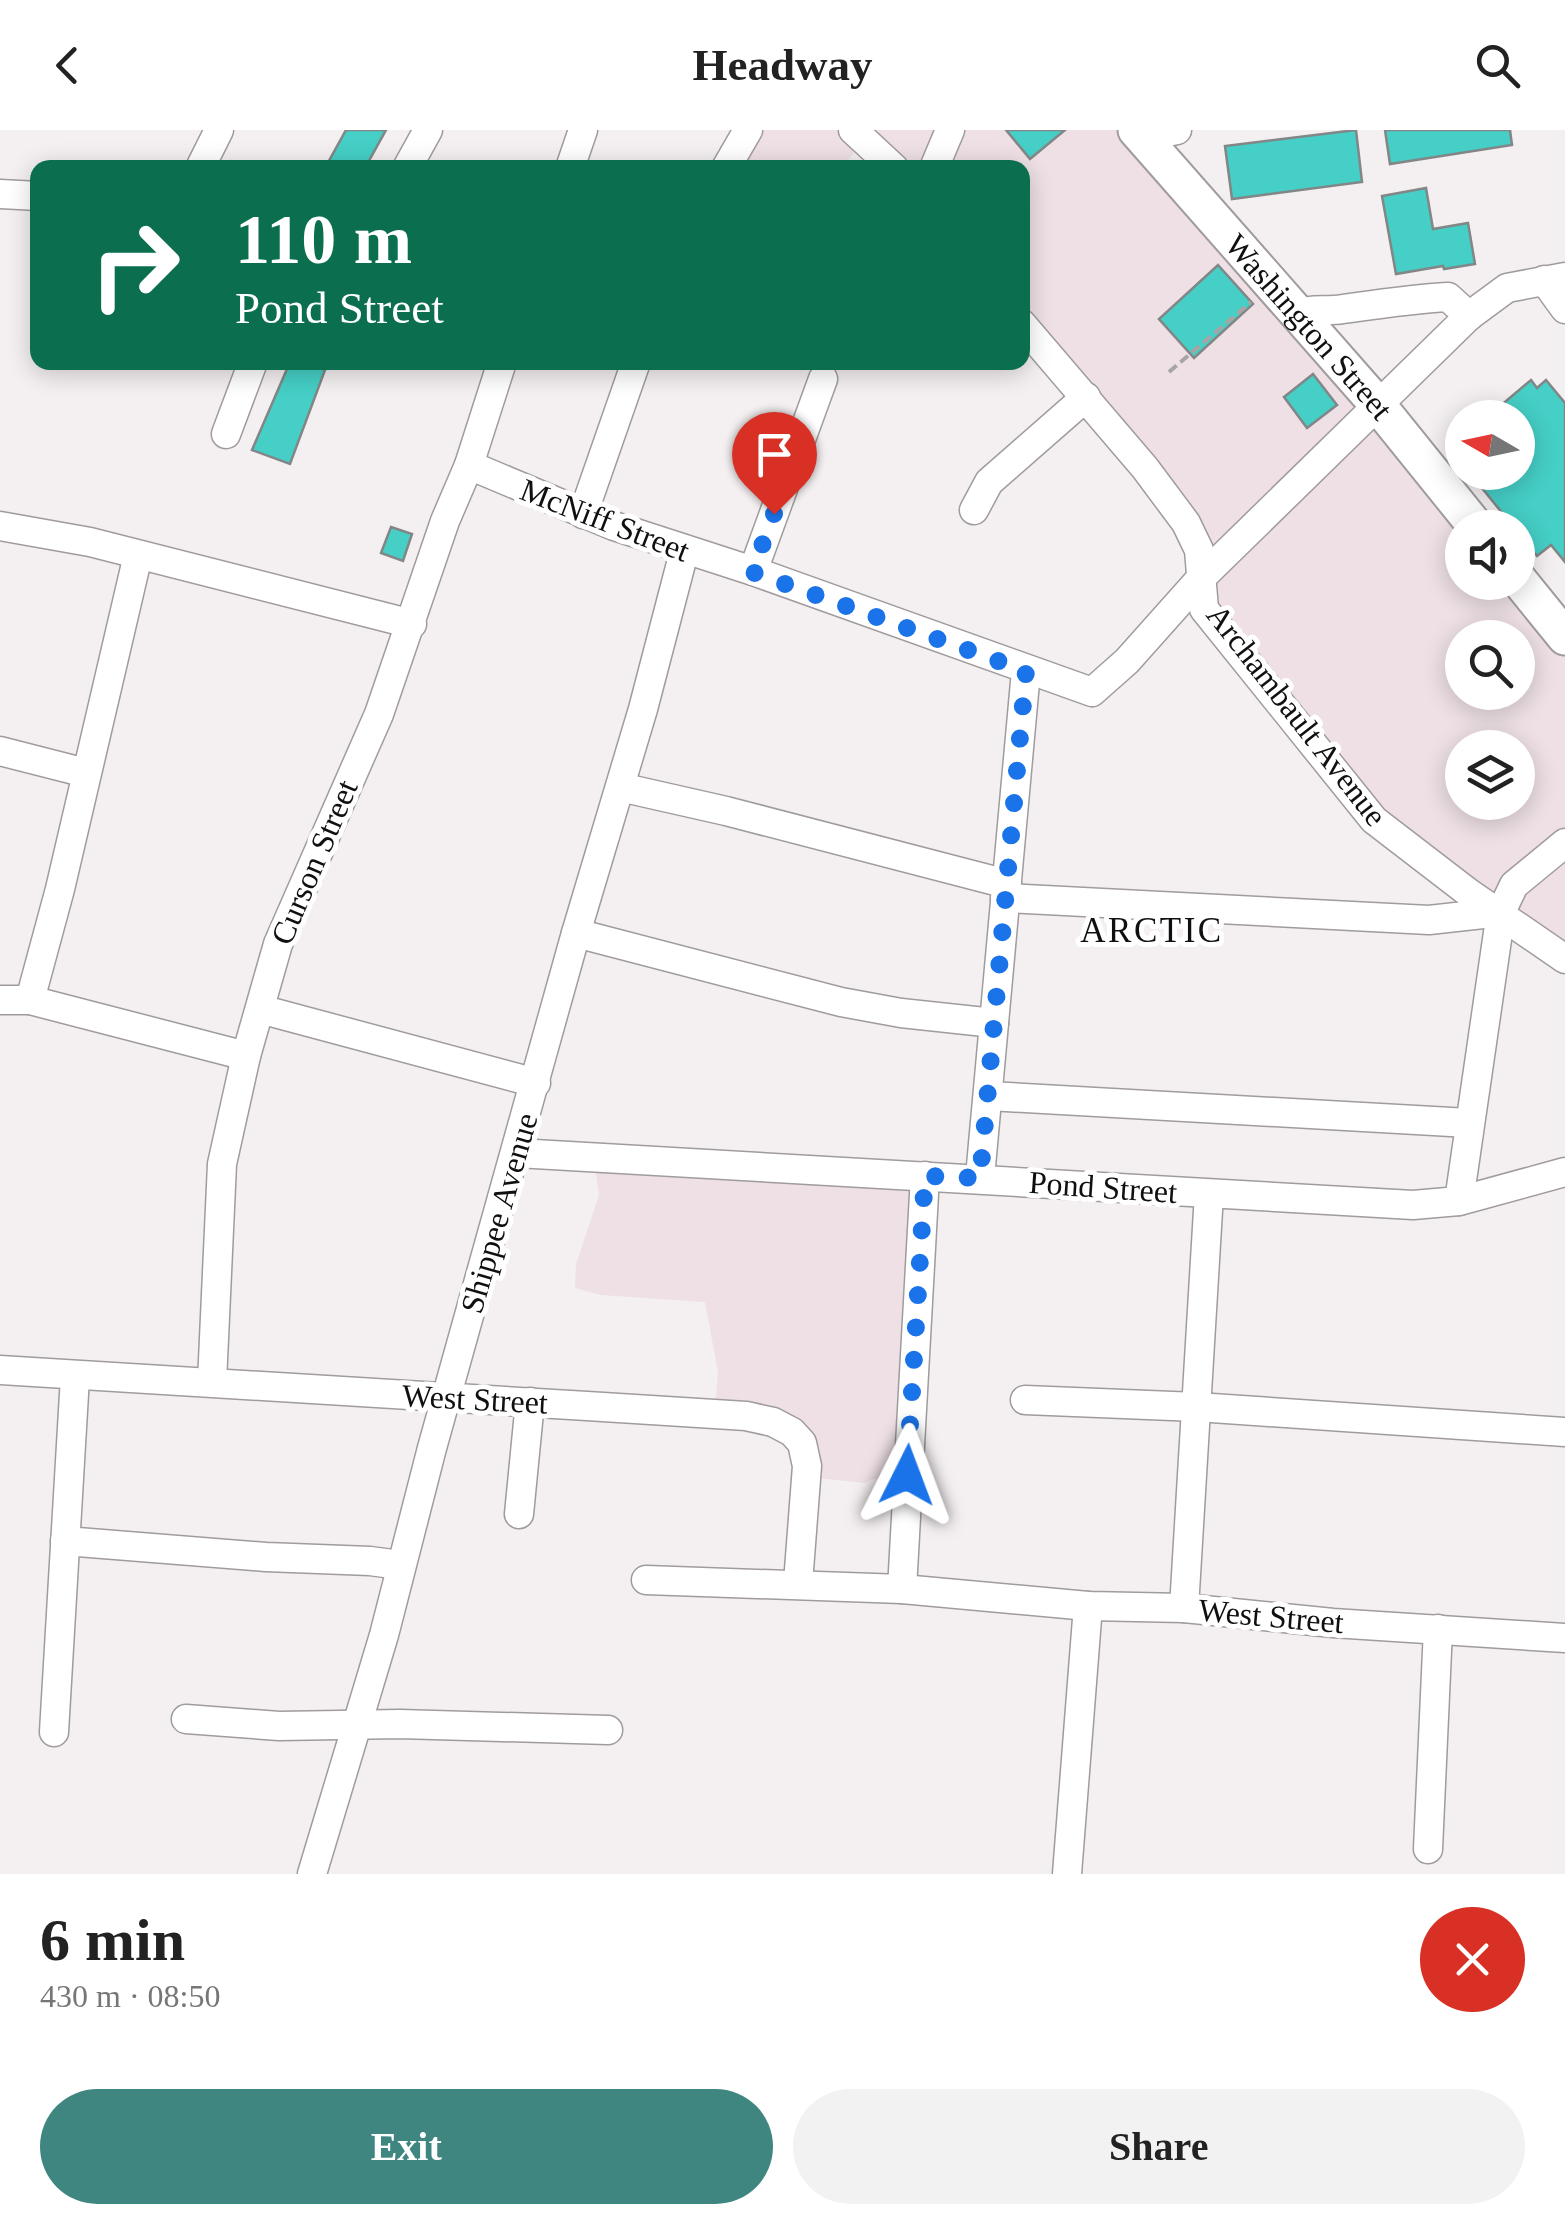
<!DOCTYPE html>
<meta charset="utf-8">
<style>
body{margin:0;font-family:"Times New Roman",serif;background:#f2f2f2;color:#222;height:100vh;display:flex;flex-direction:column;font-size:38px;white-space:nowrap}
*{box-sizing:border-box;margin:0}
p{font-size:32px;color:#767676}
.icon{flex:none;width:55px;height:55px;fill:none;stroke:currentColor;stroke-width:2;stroke-linecap:round;stroke-linejoin:round}
.map{position:relative;height:1744px;overflow:hidden}
.drawer{display:flex;flex-direction:column;background:#fff;flex:1}
.drawer>*{flex:none}
.top-card{position:absolute;left:30px;top:30px;width:1000px;height:210px;border-radius:20px;box-shadow:0 5px 25px #0003;background:#0b6e4f;color:#fff;overflow:hidden}
.needle{width:65px;rotate:279deg}
.buttons{position:absolute;left:1445px;top:270px;display:grid;gap:20px}
.buttons a{display:grid;place-items:center;width:90px;height:90px;border-radius:50%;background:#fff;box-shadow:0 5px 25px #0003;font-size:50px}
.pin{position:absolute;display:grid;place-items:center;width:85px;height:85px;color:#fff;margin:-102px -42px;border-radius:50% 50% 50% 0;rotate:-45deg;box-shadow:0 0 10px #0007}
.pin .icon{rotate:45deg}
.me{position:absolute;width:110px;margin:-55px;rotate:3deg;stroke-linejoin:round;filter:drop-shadow(0 0 8px #0008)}
.turn{display:flex;align-items:center;gap:35px;height:210px;padding:0 40px;font-size:45px}
.turn .icon{width:130px;height:130px;stroke-width:2.5}
.turn b{display:block;font-size:70px;line-height:85px}
.round{display:grid;place-items:center;flex:none;width:105px;height:105px;border-radius:52px;background:#f2f2f2}
.headline{display:flex;align-items:center;justify-content:space-between;height:170px;padding:0 40px}
h1{font-size:60px;font-weight:800;line-height:75px}
.action{display:flex;gap:20px;margin-top:auto;padding:20px 40px}
.action a{flex:1;height:115px;border-radius:60px;background:#3f8681;color:#fff;font-size:40px;font-weight:800;line-height:115px;text-align:center}
.action a+a{background:#f2f2f2;color:#222}
header{display:flex;justify-content:space-between;align-items:center;height:130px;padding:0 40px;background:#fff;font-size:45px;font-weight:800}
.map>svg:first-child{display:block}
</style>
<header><svg class="icon" aria-label="back" viewBox="0 0 24 24"><path d="M15 5l-7 7 7 7"/></svg>Headway<svg class="icon" aria-label="search" viewBox="0 0 24 24"><circle cx="10" cy="10" r="6"/><path d="M15 15l6 6"/></svg></header>
<div class="map">
<svg width="1565" height="1744" viewBox="0 0 1565 1744">
<rect width="100%" height="100%" fill="#f4eff1"/>
<!-- built -->
<g fill="#eee0e4" fill-rule="evenodd">
<path d="M746,0H1171L1153,4L1462,398V452L1516,453L1565,513V827L1422,729L1209,487L1196,413L1023,195L1022,38L886,37L860,15L843,37L725,38ZM1462,508H1518V562H1462ZM1462,618H1518V672H1462Z"/>
<polygon points="594,1027 921,1044 904,1348 873,1349 865,1353 807,1347 796,1306 715,1282 718,1242 705,1172 601,1165 575,1158 576,1135 599,1065"/>
</g>
<!-- building -->
<g fill="#45cfc6" stroke="#828686" stroke-width="2.5">
<polygon points="346,0 386,0 365,38 325,38"/>
<polygon points="1006,0 1065,0 1030,29"/>
<polygon points="1356,0 1362,52 1232,69 1225,16"/>
<polygon points="1385,0 1510,0 1512,15 1390,34"/>
<polygon points="1426,58 1433,99 1468,93 1475,134 1444,139 1443,136 1396,144 1382,66"/>
<polygon points="1218,135 1253,174 1194,228 1159,189"/>
<polygon points="290,232 306,232 325,240 290,334 252,320"/>
<polygon points="1313,244 1337,275 1307,298 1284,267"/>
<polygon points="1531,250 1537,258 1546,250 1565,273 1565,432 1551,415 1537,426 1469,342 1518,342 1518,288 1486,288"/>
<polygon points="391,397 412,404 403,431 381,423"/>
</g>
<g fill="none" stroke-linecap="round" stroke-linejoin="round">
<!-- minor casing -->
<g stroke="#a09b9c" stroke-width="31">
<g id="minor">
<polyline points="853,0 894,38"/>
<polyline points="1142,7 1177,0"/>
<polyline points="200,38 219,0"/>
<polyline points="407,38 428,0"/>
<polyline points="570,38 583,0"/>
<polyline points="726,38 748,0"/>
<polyline points="934,38 950,0"/>
<polyline points="0,64 38,66"/>
<polyline points="1544,150 1565,179"/>
<path d="M1295,184C1312,178 1326,182 1343,179C1379,174 1412,169 1448,167L1469,186"/>
<polyline points="1022,194 1145,338 1186,393 1199,420 1204,479 1374,690 1469,763 1565,829"/>
<polyline points="226,304 253,232"/>
<polyline points="469,335 614,396 753,441 1092,562 1127,531 1201,448 1469,186 1507,158 1565,147"/>
<polyline points="974,380 989,352 1086,267"/>
<polyline points="583,384 636,232"/>
<polyline points="0,396 90,412 412,494"/>
<polyline points="753,441 823,249"/>
<polyline points="0,621 86,643"/>
<polyline points="620,657 726,681 1007,754"/>
<polyline points="1005,768 1429,790 1501,782"/>
<polyline points="576,803 841,872 901,883 994,893"/>
<polyline points="0,870 30,870 246,926"/>
<polyline points="30,870 60,759 138,425"/>
<polyline points="260,879 536,953"/>
<polyline points="989,966 1469,993"/>
<polyline points="517,1023 1413,1075 1459,1071 1565,1042"/>
<polyline points="980,1047 1026,541"/>
<polyline points="1459,1071 1501,782 1514,755 1565,713"/>
<polyline points="0,1240 587,1276 746,1286 773,1292 792,1302 802,1313 807,1336 798,1453"/>
<polyline points="212,1252 222,1034 246,926 278,814 379,584 445,391 469,335 502,232"/>
<polyline points="1025,1270 1197,1277 1565,1302"/>
<polyline points="519,1384 530,1272"/>
<polyline points="65,1411 266,1427 370,1431 400,1435"/>
<polyline points="646,1450 902,1459 1088,1476 1184,1478 1333,1493 1565,1508"/>
<polyline points="902,1459 925,1046"/>
<polyline points="1184,1478 1209,1064"/>
<polyline points="186,1589 279,1596 400,1594 608,1600"/>
<polyline points="54,1602 75,1247"/>
<polyline points="1428,1719 1438,1499"/>
<polyline points="312,1744 384,1505 432,1318 576,803 643,579 684,422"/>
<polyline points="1067,1744 1088,1476"/>
</g>
</g>
<!-- major casing -->
<g stroke="#a09b9c" stroke-width="39">
<g id="major">
<path id="s1" d="M1136,0L1377,274L1477,398"/>
<polyline points="1518,449 1565,507"/>
</g>
</g>
<!-- path -->
<polyline stroke="#a7a4a5" stroke-width="4" stroke-dasharray="10 5" stroke-linecap="butt" points="1169,242 1251,172"/>
<!-- minor -->
<use href="#minor" stroke="#fff" stroke-width="28"/>
<!-- major -->
<use href="#major" stroke="#fff" stroke-width="35"/>
</g>
<g fill="none" stroke-linecap="round" stroke-linejoin="round">
<!-- route -->
<polyline stroke="#1a73e8" stroke-width="18" stroke-dasharray="0 32.4" points="774,384 752,442 1026,541 980,1048 925,1046 907,1345"/>
</g>
<g text-anchor="middle" dominant-baseline="central" stroke-width="10" stroke-linejoin="round" paint-order="stroke">
<!-- street labels -->
<g font-size="32" fill="#111010" stroke="#fff">
<text stroke="none"><textPath href="#s1" startOffset="262">Washington Street</textPath></text>
<text transform="translate(605 390) rotate(21)">McNiff Street</text>
<text transform="translate(1297 585) rotate(52)">Archambault Avenue</text>
<text transform="translate(314 732) rotate(-67)">Curson Street</text>
<text transform="translate(1103 1057) rotate(4)">Pond Street</text>
<text transform="translate(499 1083) rotate(-74)">Shippee Avenue</text>
<text transform="translate(475 1269) rotate(3)">West Street</text>
<text transform="translate(1271 1486) rotate(5)">West Street</text>
</g>
<!-- neighbourhood labels -->
<g font-size="35" letter-spacing="2.5" fill="#111010" stroke="#fff">
<text x="1152" y="800">ARCTIC</text>
</g>
</g>
</svg>
<div class="buttons">
<a><svg class="needle" viewBox="-14 -14 28 28"><path d="M0-13l5 13h-10z" fill="#e53935"/><path d="M0 13l5-13h-10z" fill="#767676"/></svg></a>
<a><svg class="icon" aria-label="sound" viewBox="0 0 24 24"><path d="M4 9h4l5-4v14l-5-4H4zM17 9q2 3 0 6"/></svg></a>
<a><svg class="icon" aria-label="search" viewBox="0 0 24 24"><circle cx="10" cy="10" r="6"/><path d="M15 15l6 6"/></svg></a>
<a><svg class="icon" aria-label="layers" viewBox="0 0 24 24"><path d="M12 4l9 5-9 5-9-5zM3 14l9 5 9-5"/></svg></a>
</div>
<div class="pin" style="left:774px;top:384px;background:#d93025"><svg class="icon" aria-label="arrive" viewBox="0 0 24 24"><path d="M6 21V4h12l-3 4 3 4H6"/></svg></div>
<svg class="me" style="left:907px;top:1345px" viewBox="-20 -20 40 40"><path d="M0-17L14 15 0 8-14 15z" fill="#1a73e8" stroke="#fff" stroke-width="4"/></svg>
<div class="top-card">
<div class="turn"><svg class="icon" aria-label="right" viewBox="0 0 24 24"><path d="M7 20v-9h11M14 6l5 5-5 5"/></svg><div><b>110 m</b>Pond Street</div></div>
</div>
</div>
<section class="drawer">
<div class="headline"><div><h1>6 min</h1><p>430 m · 08:50</p></div><a class="round" style="background:#d93025;color:#fff"><svg class="icon" aria-label="close" viewBox="0 0 24 24"><path d="M6 6l12 12M18 6L6 18"/></svg></a></div>
<div class="action"><a>Exit</a><a>Share</a></div>
</section>
